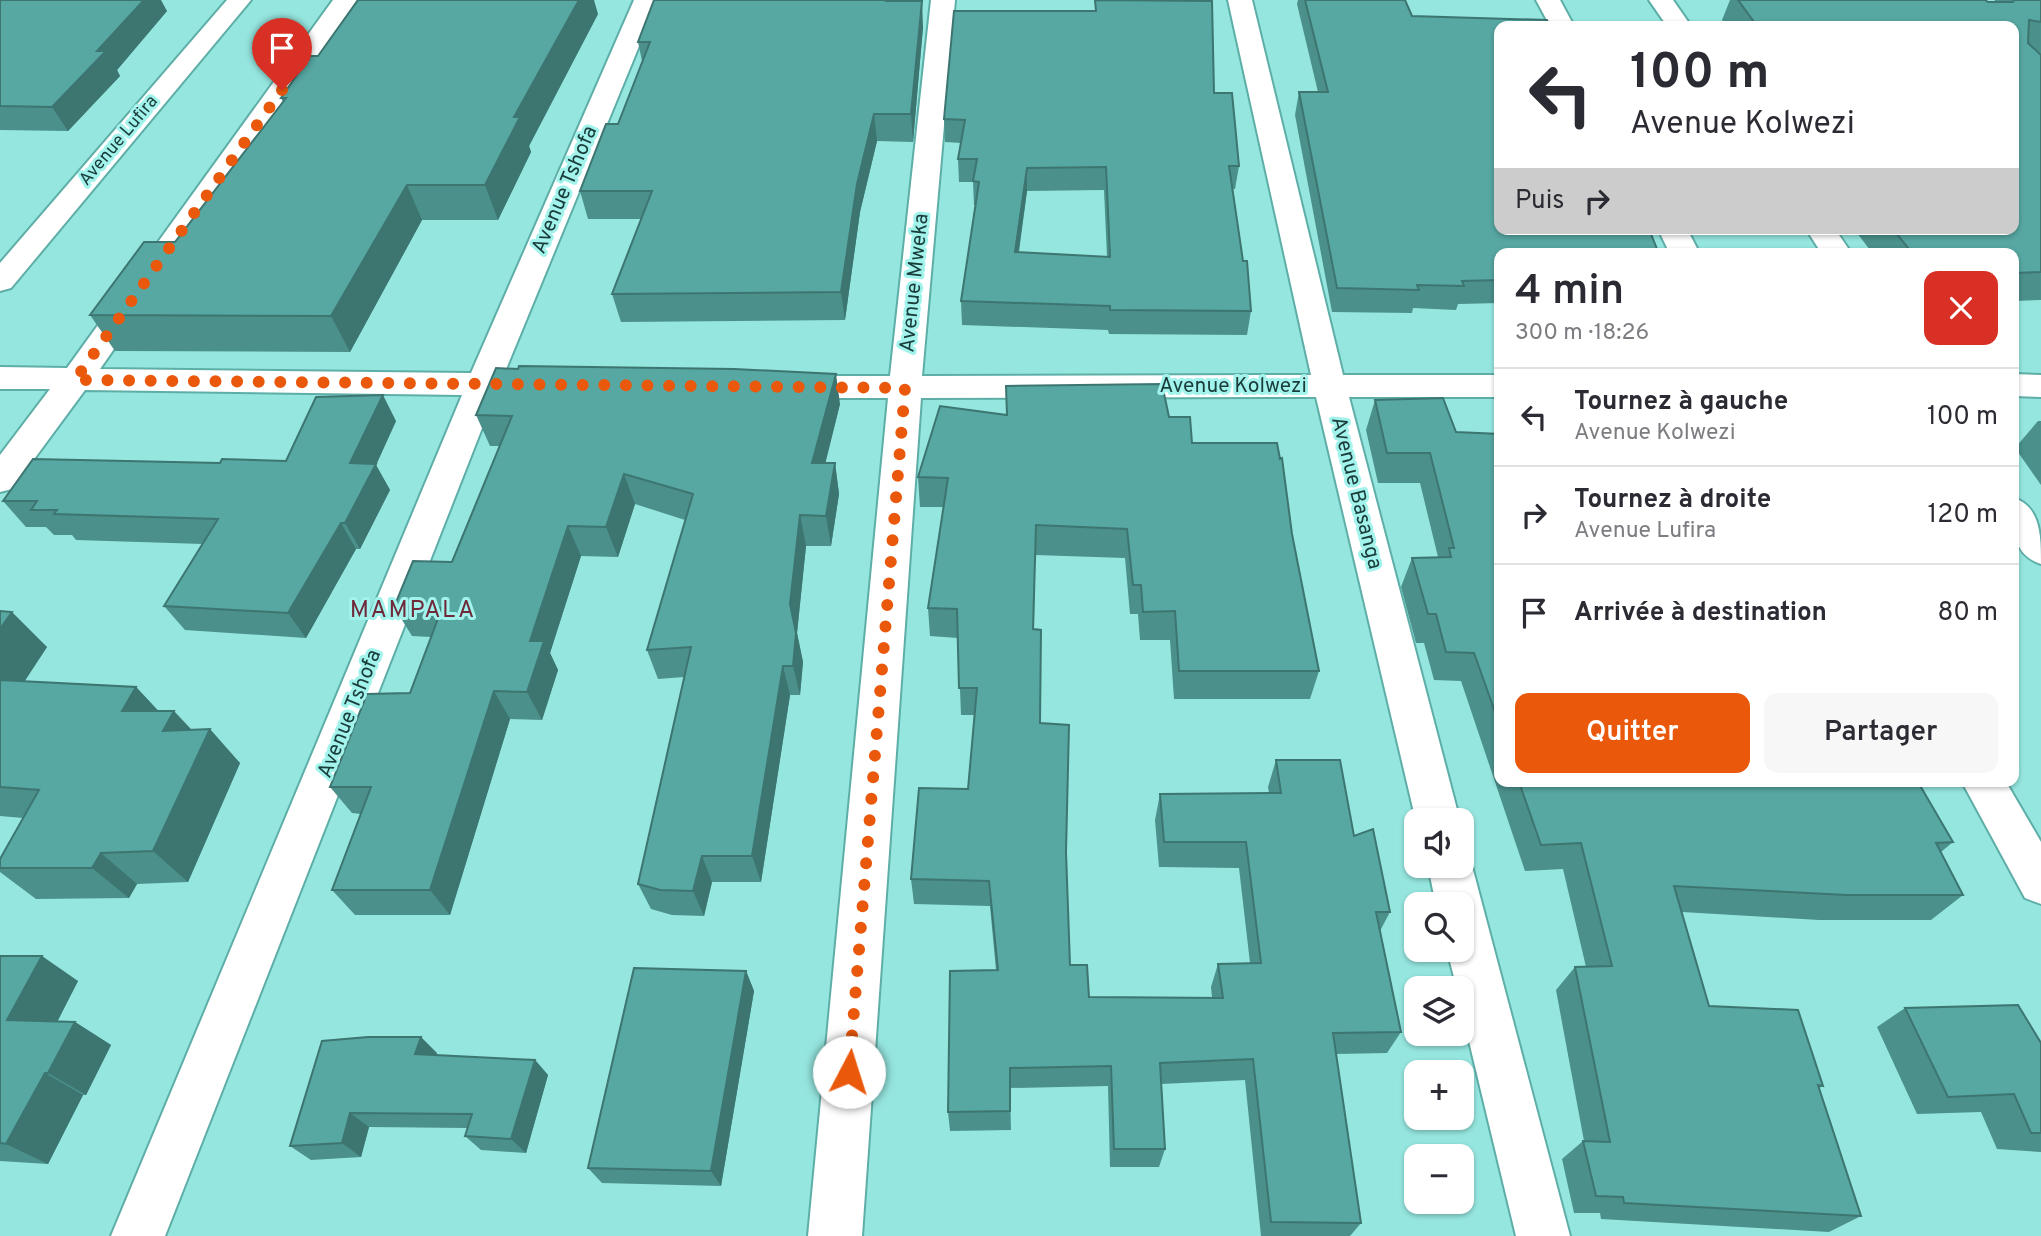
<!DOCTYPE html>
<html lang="fr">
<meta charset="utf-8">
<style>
body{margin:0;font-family:Overpass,sans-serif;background:#f7f7f7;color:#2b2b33;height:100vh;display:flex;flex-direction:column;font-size:26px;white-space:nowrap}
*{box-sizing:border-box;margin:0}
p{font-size:23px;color:#7c7c81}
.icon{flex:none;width:38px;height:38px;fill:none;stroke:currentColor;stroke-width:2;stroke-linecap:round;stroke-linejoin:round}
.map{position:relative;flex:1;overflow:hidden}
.drawer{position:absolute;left:1494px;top:248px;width:525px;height:539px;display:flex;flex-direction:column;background:#fff;border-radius:14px;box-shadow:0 2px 5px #0004}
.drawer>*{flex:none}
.hud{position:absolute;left:1494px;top:21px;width:525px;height:214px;border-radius:14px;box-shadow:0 2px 5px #0004;background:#fff;color:#2b2b33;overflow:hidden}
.controls{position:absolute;left:1404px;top:808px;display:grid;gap:14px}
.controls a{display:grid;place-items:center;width:70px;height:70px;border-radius:14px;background:#fff;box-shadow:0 2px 5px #0004;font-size:35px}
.pin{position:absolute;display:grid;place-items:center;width:60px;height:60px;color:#fff;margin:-72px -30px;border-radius:50% 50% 50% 0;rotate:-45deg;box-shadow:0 0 7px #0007}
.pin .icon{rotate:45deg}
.me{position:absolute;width:77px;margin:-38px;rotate:5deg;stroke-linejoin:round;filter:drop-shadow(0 0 5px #0008)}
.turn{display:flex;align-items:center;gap:24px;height:147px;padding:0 21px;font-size:32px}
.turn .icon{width:91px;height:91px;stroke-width:2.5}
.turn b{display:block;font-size:49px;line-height:60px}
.then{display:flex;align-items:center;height:66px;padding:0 21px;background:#0003;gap:14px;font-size:26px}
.round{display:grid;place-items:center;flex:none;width:74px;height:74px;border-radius:14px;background:#f7f7f7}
.summary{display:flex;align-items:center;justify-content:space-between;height:119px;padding:0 21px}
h1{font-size:42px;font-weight:600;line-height:52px}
.primary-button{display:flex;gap:14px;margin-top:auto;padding:14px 21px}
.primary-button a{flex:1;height:80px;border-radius:14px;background:#ea580c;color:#fff;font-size:28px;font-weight:600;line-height:80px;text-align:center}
.primary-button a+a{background:#f7f7f7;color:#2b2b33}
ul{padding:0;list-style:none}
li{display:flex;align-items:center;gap:21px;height:98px;padding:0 21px;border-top:2px solid #e1e1e2}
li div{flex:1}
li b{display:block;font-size:26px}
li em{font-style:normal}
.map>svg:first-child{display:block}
</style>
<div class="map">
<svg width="2041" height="1236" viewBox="0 0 2041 1236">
<rect width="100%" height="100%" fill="#95e6df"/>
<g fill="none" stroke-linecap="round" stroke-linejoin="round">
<!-- street casing -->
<g stroke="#5eaea8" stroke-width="4">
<g id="street">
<polygon points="227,0 251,0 11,288 0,291 0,263"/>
<polygon points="333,0 357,0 100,369 471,373 634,0 658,0 504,374 540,374 552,377 556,385 552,393 540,396 495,395 165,1236 111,1236 462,395 85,390 12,489 0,492 0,455 50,389 0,389 0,367 67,368"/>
<polygon points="931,0 955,0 922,376 1311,375 1228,0 1252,0 1343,375 1500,375 1500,397 1349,397 1460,821 1416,821 1316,397 921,398 862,1236 808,1236 888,398 786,398 774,395 770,387 774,379 786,376 890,376"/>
<polygon points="1536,0 1560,0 1574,26 1550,26"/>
<polygon points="1649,0 1673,0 1691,26 1667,26"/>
<polygon points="1658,229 1687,229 1700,254 1670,254"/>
<polygon points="1806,229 1835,229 1852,254 1822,254"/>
<polygon points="2014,374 2041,375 2041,397 2014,396"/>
<path d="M2014,498C2041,507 2041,537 2041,564C2010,554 2014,525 2014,498Z"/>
<polygon points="1962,782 2006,782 2041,842 2041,904 2025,898"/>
<polygon points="1461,850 1466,852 1472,866 1570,1236 1516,1236 1461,1008 1461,989 1457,989 1447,950 1461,950 1461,905 1436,905 1428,866 1461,866"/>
</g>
</g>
<!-- street -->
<use href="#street" fill="#fff" fill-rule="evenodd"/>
</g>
<!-- wall -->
<g fill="#4b908b" fill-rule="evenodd">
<polygon points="0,0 167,11 117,70 120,76 68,131 0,130"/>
<polygon points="894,0 923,27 913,142 877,141 860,212 845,320 621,322 612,294 641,219 588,219 580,191 618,124 642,61 638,42"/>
<path d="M1095,0L1214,93L1239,166L1235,189H1233L1243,261L1251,311L1247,335L1109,334L1108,330L962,325L961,301L975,205H974L973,182H959L958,159L961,143L945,142L944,119L1095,11ZM1104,190L1107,257L1019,252L1027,191Z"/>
<polygon points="1298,0 1405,0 1412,16 1500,26 1657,249 1655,254 1500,254 1500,303 1458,304 1456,310 1413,308 1412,313 1332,312 1295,115 1299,92 1318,92 1297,4"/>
<polygon points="1730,0 1985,0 1988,2 1994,2 1995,0 2041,0 2041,300 2014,301 2014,254 1873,254 1854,229 2014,229 2014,26 1726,26 1722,20"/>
<polygon points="598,14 529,146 531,152 498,220 422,220 350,352 115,351 90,315 175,242 283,102 281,98 318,56"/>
<polygon points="1006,386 1169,417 1192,443 1292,534 1319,671 1310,699 1174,699 1170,640 1140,640 1138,614 1130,614 1125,558 1035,555 1034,629 1040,723 1066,852 1070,965 1089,997 1212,997 1211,987 1218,964 1250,963 1239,868 1159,867 1155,820 1160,794 1269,793 1268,787 1276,760 1354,836 1390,912 1380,931 1401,1032 1387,1053 1336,1054 1361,1223 1350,1236 1261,1236 1245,1080 1161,1084 1165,1149 1159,1167 1110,1167 1108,1086 1010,1088 1011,1130 950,1131 948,1112 996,970 990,906 914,904 911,879 968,789 974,715 961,715 958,638 930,636 928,608 943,507 920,507 918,477 1006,414"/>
<polygon points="1375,400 1456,432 1500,434 1500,782 1918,782 1953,842 1941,852 1963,895 1931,920 1819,920 1682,912 1709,1006 1823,1086 1819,1088 1861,1216 1829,1232 1601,1219 1600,1213 1574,1213 1562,1159 1583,1141 1584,1141 1556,990 1575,967 1586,967 1563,869 1525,871 1461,681 1434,680 1424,643 1416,643 1401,587 1412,558 1438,557 1420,483 1378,483 1366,430"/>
<polygon points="840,404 825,463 835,463 839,494 831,546 806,546 797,633 803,662 800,695 790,695 761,882 712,882 704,916 672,915 651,909 638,884 684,677 658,679 647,650 685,520 635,504 618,557 581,556 550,653 558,670 542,720 510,719 450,915 355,915 332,890 361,814 352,813 330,787 410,693 431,637 412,636 394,607 452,562 500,446 490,446 476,415"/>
<polygon points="396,421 376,465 390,490 360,549 356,549 306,638 185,630 164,606 203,544 76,540 72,535 54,535 46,527 26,527 3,501 220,463 286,461"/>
<polygon points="2038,421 2041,421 2041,485 2015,448"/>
<polygon points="0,611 47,647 24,681 136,687 158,711 191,730 240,763 188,882 137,884 129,898 36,899 0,872 0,859 23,818 0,816"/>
<polygon points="0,956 78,981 57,1021 75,1022 111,1045 86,1095 83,1095 48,1164 0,1161"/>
<polygon points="746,971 754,991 721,1186 602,1183 588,1168"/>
<polygon points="1905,1008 2041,1043 2041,1152 1997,1149 1981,1112 1917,1114 1877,1027"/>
<polygon points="437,1053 437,1055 535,1060 548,1075 526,1153 481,1150 465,1136 467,1128 369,1127 361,1157 311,1160 290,1146"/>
</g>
<!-- shaded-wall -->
<g fill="#3d7571">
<polygon points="144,0 161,0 167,11 117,70 120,76 68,131 52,107 97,51"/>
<polygon points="579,0 594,0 598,14 529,146 531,152 498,220 485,185 514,117"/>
<polygon points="922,1 923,27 913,142 911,114"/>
<polygon points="874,114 877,141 860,212 845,320 841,292 857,184"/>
<polygon points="1027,168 1027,191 1015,276 1015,252"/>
<polygon points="407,185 422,220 350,352 331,316"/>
<polygon points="836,374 840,404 818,493 812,463"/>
<polygon points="383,395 396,421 376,465 390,490 360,549 345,523 350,463"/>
<polygon points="835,463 839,494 831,546 826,516"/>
<polygon points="624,474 635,504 618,557 606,527"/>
<polygon points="800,515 806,546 797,633 803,662 800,695 793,666 790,604"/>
<polygon points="341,523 356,549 306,638 288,613"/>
<polygon points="568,526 581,556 550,653 558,670 542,720 527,692 530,641"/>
<polygon points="12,612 47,647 4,713 0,709 0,629"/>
<polygon points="783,666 790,695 761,882 752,856"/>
<polygon points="136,687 168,721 122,711"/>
<polygon points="494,691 510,719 450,915 430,890"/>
<polygon points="174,711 204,743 210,729 240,763 188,882 153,851 163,731"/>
<polygon points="101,853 137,884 129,898 92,868"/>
<polygon points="702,856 712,882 704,916 693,891"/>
<polygon points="42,956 78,981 46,1044 7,1020"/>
<polygon points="746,971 754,991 721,1186 711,1171"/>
<polygon points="75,1022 111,1045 86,1095 48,1073"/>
<polygon points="421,1037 437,1053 432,1070 415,1054"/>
<polygon points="535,1060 548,1075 526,1153 511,1139"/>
<polygon points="45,1073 83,1095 48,1164 6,1144"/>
<polygon points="350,1113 369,1127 361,1157 342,1143"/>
</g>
<!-- building -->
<g fill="#57a7a2" stroke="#3d7571" stroke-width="2" fill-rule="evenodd">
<polygon points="0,0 144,0 97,51 106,51 52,107 0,106"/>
<polygon points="358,0 579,0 514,117 520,117 485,185 407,185 331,316 90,315 144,242 175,242 286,98 281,98 310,56 318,56"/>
<polygon points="654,0 886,0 886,1 922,1 911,114 874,114 857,184 841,292 612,294 652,191 580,191 606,124 618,124 650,42 638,42"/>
<path d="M1095,0L1212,1L1214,93H1232L1239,166H1229L1243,261H1247L1251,311L1110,310V306L961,301L979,182L973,181L977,159H958L965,120L944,119L954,11H1096ZM1106,167L1110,257L1015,252L1027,168Z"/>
<polygon points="1305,0 1405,0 1412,16 1547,20 1550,26 1500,26 1500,229 1649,229 1657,249 1637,249 1641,254 1500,254 1500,280 1462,281 1464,286 1417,285 1419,290 1337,288 1299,92 1328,92"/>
<polygon points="1738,0 1985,0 1988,2 2013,2 2014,0 2041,0 2041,22 2029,20 2028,43 2041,55 2041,272 2014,273 2014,254 1913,254 1893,229 2014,229 2014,26 1757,26"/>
<polygon points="519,366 734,369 836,374 812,463 835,463 826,516 800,515 790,604 796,633 793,666 783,666 752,856 702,856 693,891 660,890 638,884 691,647 647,650 693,494 624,474 606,527 568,526 530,641 544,641 527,692 494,691 430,890 332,890 371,787 330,787 367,694 410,693 442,608 394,607 413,561 452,562 512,416 476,415 496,368 518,369"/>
<polygon points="1162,384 1169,417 1190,417 1192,443 1277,443 1280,459 1282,458 1292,534 1319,671 1179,671 1175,611 1143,612 1141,585 1133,585 1127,529 1036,525 1033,629 1041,630 1040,723 1069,725 1066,852 1070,965 1087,965 1089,997 1223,998 1218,964 1261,963 1246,842 1164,842 1160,794 1281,793 1276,760 1340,760 1354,836 1373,829 1390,912 1376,912 1401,1032 1333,1033 1361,1223 1271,1222 1253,1059 1160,1063 1165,1149 1114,1149 1111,1066 1010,1068 1010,1111 948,1112 950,971 998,970 989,881 911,879 919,788 968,789 977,688 959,688 957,609 928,608 948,478 918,477 940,406 1007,415 1006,386"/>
<polygon points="383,395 350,463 376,464 345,523 341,523 288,613 164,606 218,519 54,514 57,510 31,510 37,501 3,501 33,459 220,463 222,459 286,461 316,397"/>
<polygon points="1443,398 1456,432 1500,434 1500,726 1474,653 1446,652 1436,614 1428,614 1412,558 1451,557 1449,548 1454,548 1430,453 1387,453 1375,400"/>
<polygon points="0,611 12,612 0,629"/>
<polygon points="0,680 136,687 122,711 174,711 163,731 210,729 153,851 101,853 92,868 0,868 0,859 39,790 0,787"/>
<polygon points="1519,782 1918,782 1953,842 1936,843 1963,895 1847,895 1674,886 1709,1006 1798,1010 1823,1086 1818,1085 1861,1216 1624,1203 1623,1197 1596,1196 1583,1141 1610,1142 1575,967 1612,966 1581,843 1541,845"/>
<polygon points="0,956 42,956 7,1020 75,1022 48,1073 45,1073 6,1144 0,1143"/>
<polygon points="634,968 746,971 711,1171 588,1168"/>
<polygon points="2018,1005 2041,1043 2041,1133 2031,1133 2014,1094 1948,1097 1905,1008"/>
<polygon points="368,1037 421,1037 415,1054 535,1060 511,1139 465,1136 472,1114 350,1113 342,1143 290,1146 322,1041"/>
</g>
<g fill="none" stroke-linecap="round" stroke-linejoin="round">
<!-- route -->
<polyline stroke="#ea580c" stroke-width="12" stroke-dasharray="0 21.6" points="282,90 75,380 905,388 849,1072"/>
</g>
<g text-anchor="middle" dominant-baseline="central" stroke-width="6" stroke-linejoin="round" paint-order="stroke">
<!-- far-street labels -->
<g font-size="18" fill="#1a3c3a" stroke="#a2f3ec">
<text transform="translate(119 141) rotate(-50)">Avenue Lufira</text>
</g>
<!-- street labels -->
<g font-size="21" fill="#1a3c3a" stroke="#a2f3ec">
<text transform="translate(565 190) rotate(-67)">Avenue Tshofa</text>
<text transform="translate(915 283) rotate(-84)">Avenue Mweka</text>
<text x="1233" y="386">Avenue Kolwezi</text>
<text transform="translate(1356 493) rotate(76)">Avenue Basanga</text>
<text transform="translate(350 714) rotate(-68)">Avenue Tshofa</text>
</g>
<!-- quarter labels -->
<g font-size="24" letter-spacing="2" fill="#6f2939" stroke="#a2f3ec">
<text x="413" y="611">MAMPALA</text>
</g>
</g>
</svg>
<div class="controls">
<a><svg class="icon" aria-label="sound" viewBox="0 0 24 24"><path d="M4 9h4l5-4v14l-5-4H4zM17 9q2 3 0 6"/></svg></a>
<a><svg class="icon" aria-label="search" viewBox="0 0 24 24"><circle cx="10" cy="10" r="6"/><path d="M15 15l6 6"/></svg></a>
<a><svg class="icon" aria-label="layers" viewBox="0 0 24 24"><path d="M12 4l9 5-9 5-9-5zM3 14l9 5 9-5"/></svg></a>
<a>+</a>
<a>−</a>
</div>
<div class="pin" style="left:282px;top:90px;background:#d93025"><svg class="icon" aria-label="arrive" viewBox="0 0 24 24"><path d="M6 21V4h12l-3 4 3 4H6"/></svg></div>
<svg class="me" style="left:849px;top:1072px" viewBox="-20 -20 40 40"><circle r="19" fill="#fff"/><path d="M0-13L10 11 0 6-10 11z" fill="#ea580c"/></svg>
<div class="hud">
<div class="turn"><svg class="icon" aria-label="left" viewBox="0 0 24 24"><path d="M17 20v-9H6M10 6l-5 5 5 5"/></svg><div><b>100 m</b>Avenue Kolwezi</div></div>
<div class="then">Puis<svg class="icon" aria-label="right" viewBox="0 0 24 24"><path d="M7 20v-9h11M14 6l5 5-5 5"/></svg></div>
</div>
<section class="drawer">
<div class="summary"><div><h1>4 min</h1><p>300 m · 18:26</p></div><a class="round" style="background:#d93025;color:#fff"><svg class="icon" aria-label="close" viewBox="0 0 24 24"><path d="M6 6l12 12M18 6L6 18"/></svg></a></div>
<ul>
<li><svg class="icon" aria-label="left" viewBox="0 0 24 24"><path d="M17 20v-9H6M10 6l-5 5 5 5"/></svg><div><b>Tournez à gauche</b><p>Avenue Kolwezi</p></div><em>100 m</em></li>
<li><svg class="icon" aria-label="right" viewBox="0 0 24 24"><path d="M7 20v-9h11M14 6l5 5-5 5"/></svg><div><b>Tournez à droite</b><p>Avenue Lufira</p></div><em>120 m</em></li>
<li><svg class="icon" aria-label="arrive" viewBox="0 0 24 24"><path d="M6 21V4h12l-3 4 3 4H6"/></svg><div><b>Arrivée à destination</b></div><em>80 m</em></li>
</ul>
<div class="primary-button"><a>Quitter</a><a>Partager</a></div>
</section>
</div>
